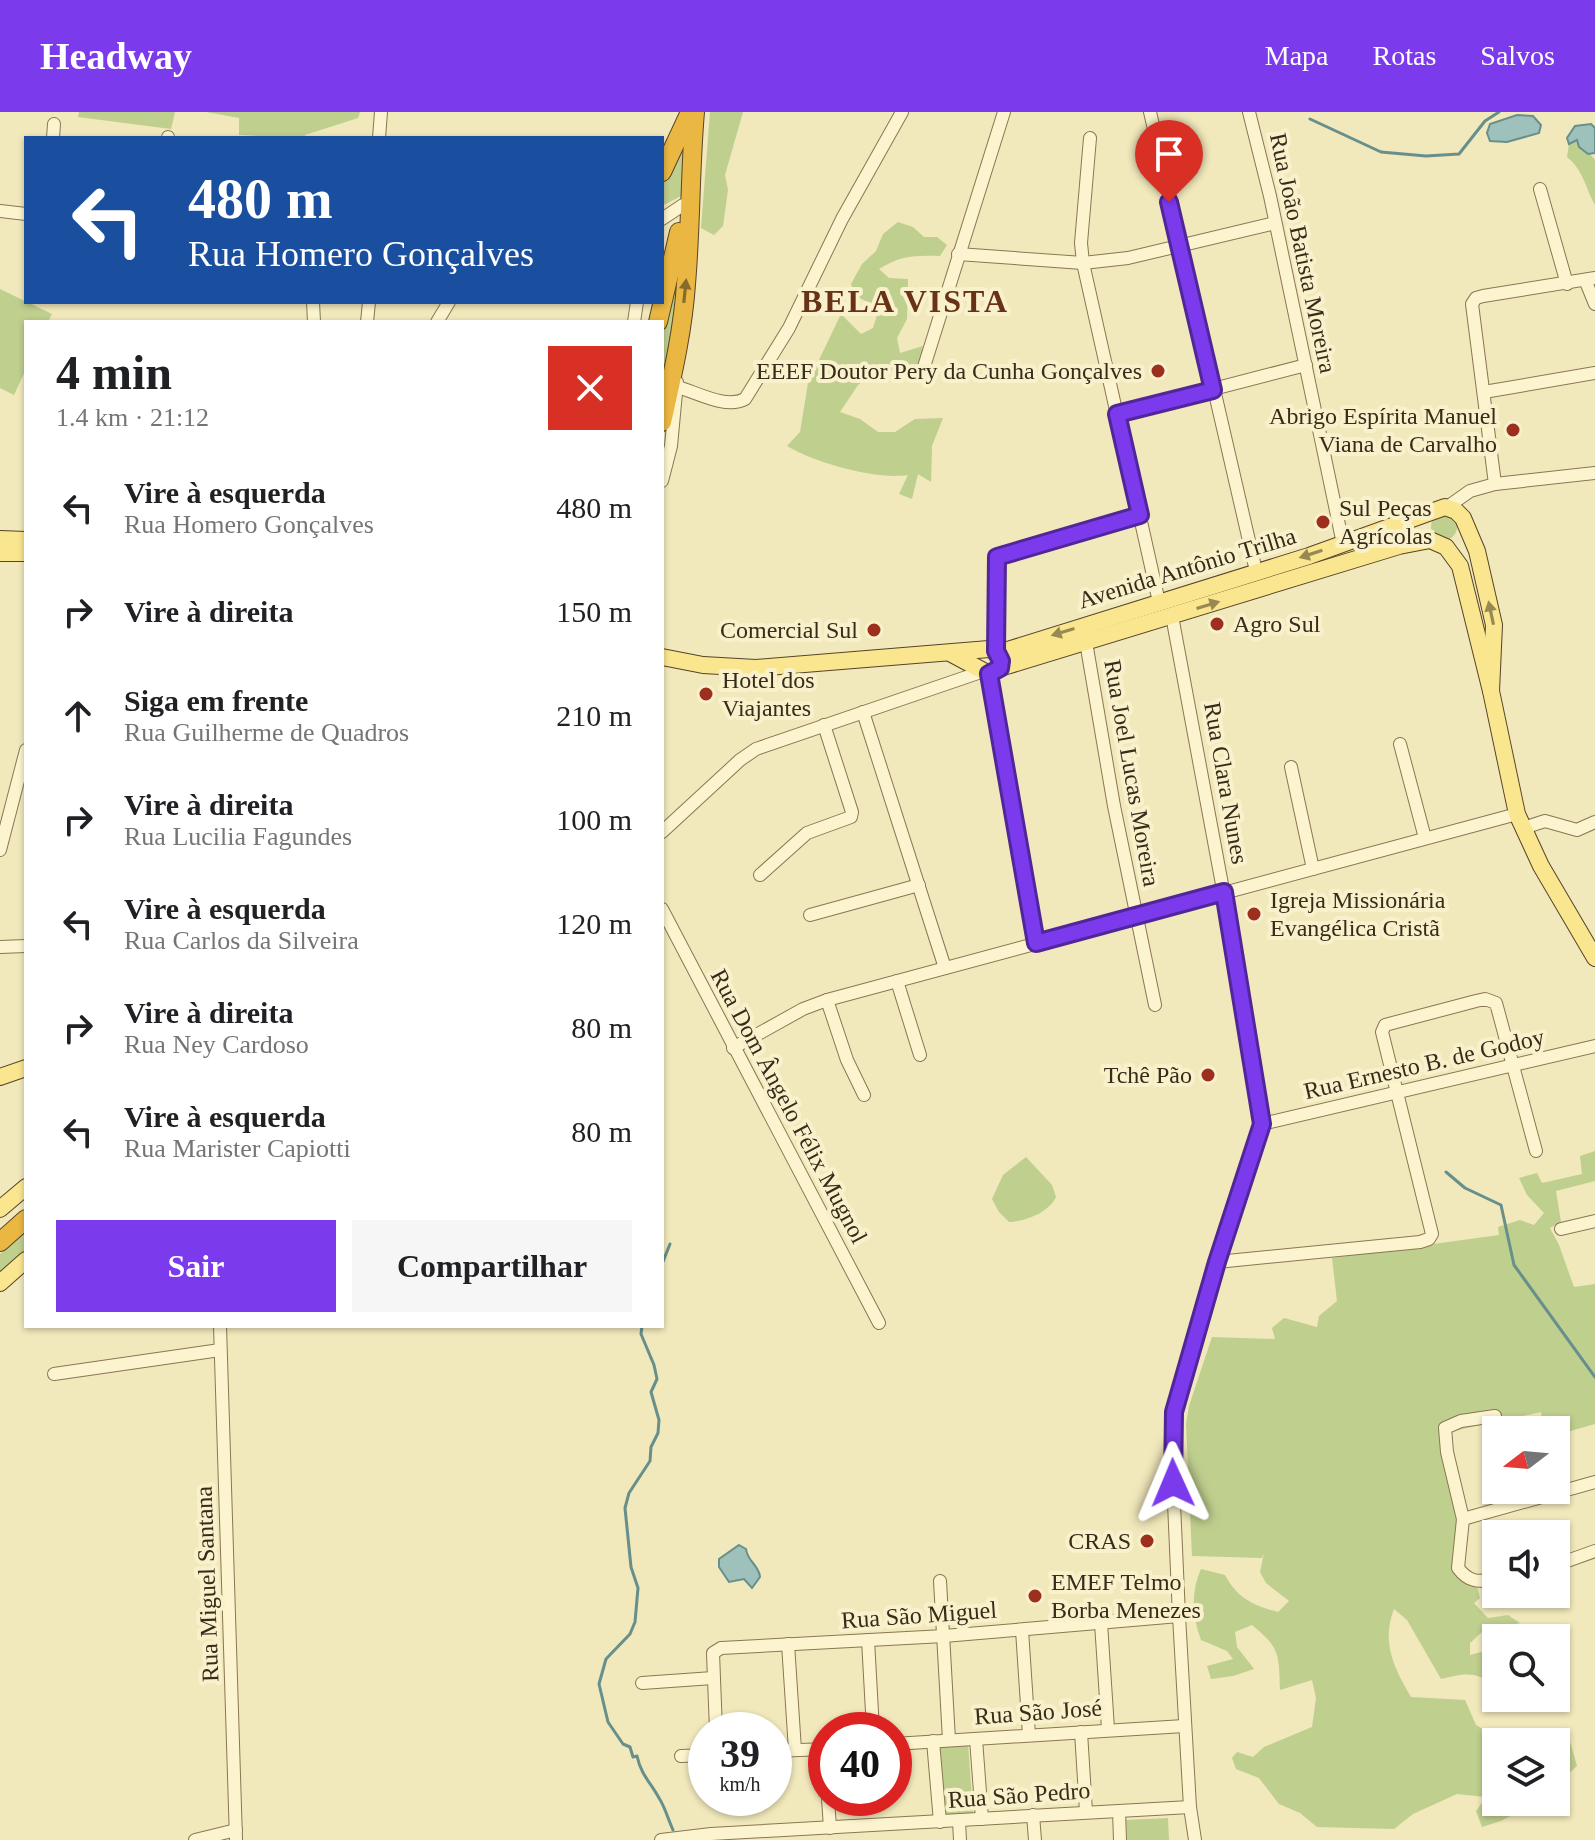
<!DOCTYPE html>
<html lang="pt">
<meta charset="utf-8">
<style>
body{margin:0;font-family:"Times New Roman",serif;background:#f6f6f6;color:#202124;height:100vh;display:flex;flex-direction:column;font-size:30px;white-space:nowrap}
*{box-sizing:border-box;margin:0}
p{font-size:26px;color:#757577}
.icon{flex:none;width:44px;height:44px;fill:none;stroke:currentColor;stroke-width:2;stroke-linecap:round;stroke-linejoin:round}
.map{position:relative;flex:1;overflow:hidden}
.panel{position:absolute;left:24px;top:208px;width:640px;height:1008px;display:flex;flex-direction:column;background:#fff;border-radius:0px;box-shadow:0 2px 6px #0004}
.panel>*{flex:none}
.guide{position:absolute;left:24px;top:24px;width:640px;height:168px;border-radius:0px;box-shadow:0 2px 6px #0004;background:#1a4fa0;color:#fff;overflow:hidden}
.needle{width:52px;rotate:254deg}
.controls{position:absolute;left:1482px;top:1304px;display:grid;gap:16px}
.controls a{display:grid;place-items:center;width:88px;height:88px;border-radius:0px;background:#fff;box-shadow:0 2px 6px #0004;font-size:40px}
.speed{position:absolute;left:688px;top:1600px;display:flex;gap:16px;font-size:40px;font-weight:700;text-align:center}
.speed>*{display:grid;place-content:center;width:104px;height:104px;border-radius:50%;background:#fff;box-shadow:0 2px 6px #0004;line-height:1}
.speed small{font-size:20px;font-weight:400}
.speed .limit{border:12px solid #d22;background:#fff;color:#111}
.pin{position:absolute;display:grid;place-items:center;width:68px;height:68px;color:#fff;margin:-82px -34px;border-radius:50% 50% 50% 0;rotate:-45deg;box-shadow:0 0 8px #0007}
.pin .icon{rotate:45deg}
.me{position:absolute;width:88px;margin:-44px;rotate:359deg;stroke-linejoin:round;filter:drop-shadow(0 0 6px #0008)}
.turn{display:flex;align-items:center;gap:28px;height:168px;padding:0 32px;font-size:36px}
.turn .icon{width:104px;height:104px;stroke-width:2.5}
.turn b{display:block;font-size:56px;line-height:68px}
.round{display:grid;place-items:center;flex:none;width:84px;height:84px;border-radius:0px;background:#f6f6f6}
.summary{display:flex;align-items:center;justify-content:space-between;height:136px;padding:0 32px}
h1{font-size:48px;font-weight:700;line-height:60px}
.cta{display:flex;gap:16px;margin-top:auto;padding:16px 32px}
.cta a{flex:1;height:92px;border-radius:0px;background:#7c3aed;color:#fff;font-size:32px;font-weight:700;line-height:92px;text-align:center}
.cta a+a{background:#f6f6f6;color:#202124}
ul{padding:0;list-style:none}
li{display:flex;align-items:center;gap:24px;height:104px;padding:0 32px}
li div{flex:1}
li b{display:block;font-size:30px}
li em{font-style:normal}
header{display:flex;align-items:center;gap:48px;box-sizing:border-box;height:112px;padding:0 40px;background:#7c3aed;color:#fff}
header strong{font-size:38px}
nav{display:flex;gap:44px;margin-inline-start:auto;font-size:28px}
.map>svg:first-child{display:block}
</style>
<header>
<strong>Headway</strong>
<nav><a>Mapa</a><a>Rotas</a><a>Salvos</a></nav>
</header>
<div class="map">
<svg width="1595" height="1728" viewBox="0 0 1595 1728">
<rect width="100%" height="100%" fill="#f1e8bb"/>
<!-- green -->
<g fill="#bfcf8e">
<polygon points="79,0 175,0 171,17 78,5"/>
<polygon points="206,0 360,0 358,6 305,23 305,26 239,23 239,6"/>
<polygon points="710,0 743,0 725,63 728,78 723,114 714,123 701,116"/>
<polygon points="689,12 681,84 662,94 662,71"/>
<path d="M1577,27L1595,48V93C1585,75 1584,59 1567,45L1569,32Z"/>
<path d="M898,110L913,115L924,125H937L947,133L940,144C915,143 899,144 879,157L889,166L908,167L907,207L897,226L900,241L923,234L919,254L906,264L883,256L858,273L840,300L860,307L878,320H895L915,307L943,306L932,334L931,370L918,362L912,387L899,382L908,363C876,368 815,351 787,334L800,320L808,271L841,202L861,222L873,216L877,203L870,191L855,184L851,172L862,152L876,139L883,122Z"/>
<polygon points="683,142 662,293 662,216"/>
<polygon points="0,177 52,202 48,210 26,210 26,257 14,283 0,276"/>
<circle cx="1444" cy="415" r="13"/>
<path d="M1595,1039V1069L1556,1079L1561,1110L1550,1116L1559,1133L1574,1175L1595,1172V1312L1556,1323V1318H1544L1541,1300L1453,1319L1443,1318L1462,1407L1456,1444L1476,1470L1480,1486L1474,1491L1488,1506L1508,1503L1520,1511L1482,1520L1470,1531V1543L1496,1536V1573C1474,1559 1466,1561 1441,1567L1407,1508L1394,1497C1381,1530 1394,1556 1411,1585L1465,1588L1476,1613L1507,1630H1496V1690H1536L1501,1709L1482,1715L1476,1699L1486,1685L1457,1682L1413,1702L1394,1717L1317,1715L1300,1701L1279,1692L1259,1666L1236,1657L1232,1646L1237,1640L1253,1645L1264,1635L1312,1615L1316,1586L1312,1568L1280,1578C1279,1542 1280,1536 1252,1513L1235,1520L1237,1535L1254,1557L1233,1564L1211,1567L1207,1554L1233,1547L1227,1539L1201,1528C1192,1505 1191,1479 1201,1457L1225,1463C1237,1486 1254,1494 1278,1500L1289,1489L1266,1471L1260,1460L1264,1441L1262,1446L1192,1444L1186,1312L1189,1294L1212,1225L1275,1227L1272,1216L1284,1206L1317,1215L1319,1204L1337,1189L1332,1146L1499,1123L1498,1115L1520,1108L1534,1113L1544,1101L1527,1083L1519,1066L1537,1061L1542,1071L1582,1062L1580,1044Z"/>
<path d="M1026,1045L1052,1073L1056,1085C1048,1101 1026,1109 1009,1110L999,1100L992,1087L1003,1063Z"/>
<polygon points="26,1118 26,1140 0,1163 0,1142"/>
<polygon points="1567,1619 1577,1654 1556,1673 1556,1630 1524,1630 1547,1622"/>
<polygon points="968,1631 973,1701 944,1703 939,1634"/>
<polygon points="1168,1706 1169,1728 1127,1728 1126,1708"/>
</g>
<!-- water -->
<g fill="#9fc1bc" stroke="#678f8b" stroke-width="2">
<polygon points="1517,3 1533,4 1541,13 1539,21 1507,30 1490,29 1487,21 1490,12"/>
<polygon points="1591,12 1595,16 1595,41 1588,42 1579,35 1577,28 1569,32 1567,26 1575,14"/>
<path d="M739,1433L746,1437C747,1449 759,1453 760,1465L752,1476L744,1467L729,1470L719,1455V1447Z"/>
</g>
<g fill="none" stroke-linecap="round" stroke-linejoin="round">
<!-- stream -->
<g stroke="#678f8b" stroke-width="3">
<polyline points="1310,7 1381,40 1426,44 1459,42 1485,9 1499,0"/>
<polyline points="1446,1060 1465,1076 1501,1093 1514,1153 1595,1265"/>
<polyline points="662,1152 670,1132"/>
<path d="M642,1214L641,1222L654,1253L657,1267L651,1280L659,1308L658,1321L651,1335L650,1349L629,1381L625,1396L631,1455L638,1476L635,1510L630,1522L606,1547L599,1572L608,1610L623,1632L630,1635L633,1645L637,1644C641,1663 651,1671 659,1686C665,1695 668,1707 673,1718"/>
</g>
<!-- minor casing -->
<g stroke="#897754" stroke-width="14">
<g id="minor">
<polyline points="1150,0 1256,459"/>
<polyline points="1249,0 1270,84 1343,432"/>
<polyline points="53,26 54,12"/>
<polyline points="168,26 168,25"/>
<polyline points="379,26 381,0"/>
<polyline points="1090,26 1081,131 1083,151 1159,490"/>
<polyline points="1540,77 1567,172"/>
<polyline points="0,99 26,102"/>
<polyline points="662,107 683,93"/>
<polyline points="958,142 1083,151 1128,146 1275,111"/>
<polyline points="1586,170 1595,192"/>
<polyline points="313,190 314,210"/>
<polyline points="367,210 369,190"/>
<polyline points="437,210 449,190"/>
<polyline points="634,210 637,190"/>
<polyline points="923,258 1004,0"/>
<path d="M678,275C698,281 726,297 745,287L789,216L842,107L902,0"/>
<polyline points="1484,280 1595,261"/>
<polyline points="1117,302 1306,253"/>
<polyline points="662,369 671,334 677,270"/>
<polyline points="1495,372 1472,192 1476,186 1483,184 1595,166"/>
<polyline points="1446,396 1470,379 1495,372 1595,361"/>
<polyline points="1172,504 1224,783 1262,1012 1217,1150 1174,1300 1172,1346 1179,1504 1190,1695 1195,1728"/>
<polyline points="1086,530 1114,694 1155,893"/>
<polyline points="996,539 997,445 1140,403"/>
<polyline points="989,562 1036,831"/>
<polyline points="863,600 945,856"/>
<polyline points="1400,632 1425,726"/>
<polyline points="1291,655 1313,757"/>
<polyline points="1523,716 1545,709 1577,718 1595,710"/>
<polyline points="662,720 740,648 756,637 981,560"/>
<polyline points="0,738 26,638"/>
<polyline points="760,763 807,721 851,705 852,700 824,613"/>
<polyline points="662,797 879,1211"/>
<polyline points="810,803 919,773"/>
<polyline points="0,835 26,834"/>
<polyline points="897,869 920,943"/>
<polyline points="827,888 847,948 864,983"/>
<polyline points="733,936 803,897 827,888 1517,702"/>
<polyline points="1262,1012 1595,934"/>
<polyline points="1561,1117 1595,1109"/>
<polyline points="1217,1150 1420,1130 1429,1127 1432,1122 1382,920 1385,913 1476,889 1485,887 1496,891 1536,1039"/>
<polyline points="220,1214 236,1728"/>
<polyline points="54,1262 220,1238"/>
<polyline points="1463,1407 1447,1340 1445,1316 1461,1309 1495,1304"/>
<polyline points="1556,1453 1595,1439"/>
<path d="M1496,1467C1479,1470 1469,1471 1458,1456L1463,1407L1595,1370"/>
<polyline points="940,1469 949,1628"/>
<polyline points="1101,1511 1108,1617"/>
<polyline points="1022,1518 1029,1623"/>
<polyline points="868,1528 873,1618"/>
<polyline points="788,1532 795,1638"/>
<polyline points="642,1571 713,1566"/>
<polyline points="716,1618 713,1541 721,1536 944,1524 1179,1504"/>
<polyline points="1081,1620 1086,1700"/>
<polyline points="976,1627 982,1707"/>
<polyline points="933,1629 940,1710"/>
<polyline points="894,1632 1184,1614"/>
<polyline points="824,1637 826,1660"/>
<polyline points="774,1639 826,1637"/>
<polyline points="681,1644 706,1643"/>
<polyline points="828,1686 830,1716"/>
<polyline points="1119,1699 1120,1728"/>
<polyline points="1033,1703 1035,1728"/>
<polyline points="959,1709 960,1728"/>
<polyline points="195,1728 236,1718"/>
<polyline points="661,1728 711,1722 1190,1695"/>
</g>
</g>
<!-- major casing -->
<g stroke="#564429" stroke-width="18">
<g id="major">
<polyline points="0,427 26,428"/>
<polyline points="0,441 26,441"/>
<polyline points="950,541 989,562 1000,556 1399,434 1430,428 1446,435 1460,454 1491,579 1517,702 1541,754 1595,846"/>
<polyline points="662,545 703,553 756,556 989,537 998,541 1309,444 1445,395 1456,399 1463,406 1477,439 1494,513 1491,579"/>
<polyline points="0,965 26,956"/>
<polyline points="0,1097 26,1075"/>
<polyline points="0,1171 26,1148"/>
</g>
</g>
<!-- highway casing -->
<g stroke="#564429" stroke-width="20">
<g id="highway">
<polyline points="662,60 690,0"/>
<polyline points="658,210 679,120"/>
<path d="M662,310C672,265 683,218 686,172C691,114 690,57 695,0"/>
<polyline points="0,1130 26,1107"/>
</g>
</g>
<!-- minor -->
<use href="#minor" stroke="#fcf4ce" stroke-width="12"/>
<!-- major -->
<use href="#major" stroke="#f9e68e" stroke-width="16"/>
<!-- highway -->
<use href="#highway" stroke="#e9b742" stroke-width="18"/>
</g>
<!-- one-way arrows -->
<defs><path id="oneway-solid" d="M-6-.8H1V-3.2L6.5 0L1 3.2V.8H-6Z" transform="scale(2)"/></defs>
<use fill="#876b2c" href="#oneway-solid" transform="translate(685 179) rotate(-84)"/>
<g fill="#988954">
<use href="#oneway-solid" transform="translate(1311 442) rotate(162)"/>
<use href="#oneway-solid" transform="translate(1208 493) rotate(-17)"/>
<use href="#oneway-solid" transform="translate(1491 501) rotate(-102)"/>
<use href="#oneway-solid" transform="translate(1063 520) rotate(163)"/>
</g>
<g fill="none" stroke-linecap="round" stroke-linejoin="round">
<!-- route casing -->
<g stroke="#51269a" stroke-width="20">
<polyline id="route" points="1169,90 1213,278 1117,302 1140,403 997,445 996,539 1001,549 1000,556 989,562 1036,831 1224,780 1262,1012 1217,1150 1174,1300 1173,1371"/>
</g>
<!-- route -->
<use href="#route" stroke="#7c3aed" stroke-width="14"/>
</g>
<!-- markers -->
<g fill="#9d2f1f" stroke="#f8f1cb" stroke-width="3">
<circle cx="1158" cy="259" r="8"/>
<circle cx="1513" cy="318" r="8"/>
<circle cx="1323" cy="410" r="8"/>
<circle cx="1217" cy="512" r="8"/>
<circle cx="874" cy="518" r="8"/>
<circle cx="706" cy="582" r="8"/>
<circle cx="1254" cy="802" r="8"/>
<circle cx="1208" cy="963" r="8"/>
<circle cx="1147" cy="1429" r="8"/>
<circle cx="1035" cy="1484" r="8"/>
</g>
<g text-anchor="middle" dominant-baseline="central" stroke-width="8" stroke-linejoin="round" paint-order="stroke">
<!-- street labels -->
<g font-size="24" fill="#372c1a" stroke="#f8f1cb">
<text transform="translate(1303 141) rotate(78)">Rua João Batista Moreira</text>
<text transform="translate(1187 456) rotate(-17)">Avenida Antônio Trilha</text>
<text transform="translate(1132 661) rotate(80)">Rua Joel Lucas Moreira</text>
<text transform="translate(1226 671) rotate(80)">Rua Clara Nunes</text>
<text transform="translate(1424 952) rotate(-13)">Rua Ernesto B. de Godoy</text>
<text transform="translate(789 994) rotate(62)">Rua Dom Ângelo Félix Mugnol</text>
<text transform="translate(207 1472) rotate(-92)">Rua Miguel Santana</text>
<text transform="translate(919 1503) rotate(-4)">Rua São Miguel</text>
<text transform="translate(1038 1600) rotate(-4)">Rua São José</text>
<text transform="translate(1019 1683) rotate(-4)">Rua São Pedro</text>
</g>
<!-- poi labels -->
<g font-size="24" fill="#372c1a" stroke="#f8f1cb" text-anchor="end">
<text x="1142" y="259">EEEF Doutor Pery da Cunha Gonçalves</text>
<text x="1497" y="304">Abrigo Espírita Manuel<tspan x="1497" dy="28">Viana de Carvalho</tspan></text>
<text x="1339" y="396" text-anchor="start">Sul Peças<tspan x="1339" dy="28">Agrícolas</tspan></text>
<text x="1233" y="512" text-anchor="start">Agro Sul</text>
<text x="858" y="518">Comercial Sul</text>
<text x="722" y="568" text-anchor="start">Hotel dos<tspan x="722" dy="28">Viajantes</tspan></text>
<text x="1270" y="788" text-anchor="start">Igreja Missionária<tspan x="1270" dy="28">Evangélica Cristã</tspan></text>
<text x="1192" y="963">Tchê Pão</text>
<text x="1131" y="1429">CRAS</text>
<text x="1051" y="1470" text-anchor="start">EMEF Telmo<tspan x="1051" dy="28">Borba Menezes</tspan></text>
</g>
<!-- district labels -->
<g font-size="32" font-weight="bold" letter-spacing="2" fill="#673216" stroke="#f8f1cb">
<text x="905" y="189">BELA VISTA</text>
</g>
</g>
</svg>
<div class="controls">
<a><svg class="needle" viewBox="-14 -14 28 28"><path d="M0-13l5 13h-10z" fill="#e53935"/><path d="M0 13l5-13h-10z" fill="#757577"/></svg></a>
<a><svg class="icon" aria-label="sound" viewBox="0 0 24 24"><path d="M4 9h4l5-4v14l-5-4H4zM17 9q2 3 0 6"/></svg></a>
<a><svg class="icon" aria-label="search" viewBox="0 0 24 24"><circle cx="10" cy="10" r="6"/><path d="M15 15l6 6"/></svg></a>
<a><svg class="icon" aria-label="layers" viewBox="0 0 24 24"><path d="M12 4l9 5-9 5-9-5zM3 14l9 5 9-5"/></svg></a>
</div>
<div class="speed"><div>39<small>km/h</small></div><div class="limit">40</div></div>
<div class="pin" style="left:1169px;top:90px;background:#d93025"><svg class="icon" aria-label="arrive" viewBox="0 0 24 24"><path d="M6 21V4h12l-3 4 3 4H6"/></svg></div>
<svg class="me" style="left:1173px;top:1371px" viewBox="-20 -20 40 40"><path d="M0-17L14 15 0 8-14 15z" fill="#7c3aed" stroke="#fff" stroke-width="4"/></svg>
<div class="guide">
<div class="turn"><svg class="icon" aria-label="left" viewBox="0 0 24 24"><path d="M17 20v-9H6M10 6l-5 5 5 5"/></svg><div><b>480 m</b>Rua Homero Gonçalves</div></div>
</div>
<section class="panel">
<div class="summary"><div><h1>4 min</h1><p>1.4 km · 21:12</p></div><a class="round" style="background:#d93025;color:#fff"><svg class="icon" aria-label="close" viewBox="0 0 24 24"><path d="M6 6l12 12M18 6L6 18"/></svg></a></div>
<ul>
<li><svg class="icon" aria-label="left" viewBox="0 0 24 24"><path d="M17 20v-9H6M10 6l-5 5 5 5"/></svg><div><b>Vire à esquerda</b><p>Rua Homero Gonçalves</p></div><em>480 m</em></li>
<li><svg class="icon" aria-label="right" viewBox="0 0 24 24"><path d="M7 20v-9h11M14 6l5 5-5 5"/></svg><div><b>Vire à direita</b></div><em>150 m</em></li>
<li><svg class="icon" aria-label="ahead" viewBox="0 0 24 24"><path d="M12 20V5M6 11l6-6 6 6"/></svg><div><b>Siga em frente</b><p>Rua Guilherme de Quadros</p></div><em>210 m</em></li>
<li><svg class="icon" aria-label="right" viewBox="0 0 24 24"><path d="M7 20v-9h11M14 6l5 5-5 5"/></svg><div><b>Vire à direita</b><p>Rua Lucilia Fagundes</p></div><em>100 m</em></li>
<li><svg class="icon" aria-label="left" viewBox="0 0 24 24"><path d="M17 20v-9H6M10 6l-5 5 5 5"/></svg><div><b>Vire à esquerda</b><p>Rua Carlos da Silveira</p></div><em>120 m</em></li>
<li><svg class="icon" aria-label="right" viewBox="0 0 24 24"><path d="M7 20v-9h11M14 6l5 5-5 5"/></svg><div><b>Vire à direita</b><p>Rua Ney Cardoso</p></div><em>80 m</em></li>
<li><svg class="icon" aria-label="left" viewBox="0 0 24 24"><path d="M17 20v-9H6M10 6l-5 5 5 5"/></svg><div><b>Vire à esquerda</b><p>Rua Marister Capiotti</p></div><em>80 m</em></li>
</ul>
<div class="cta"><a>Sair</a><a>Compartilhar</a></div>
</section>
</div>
